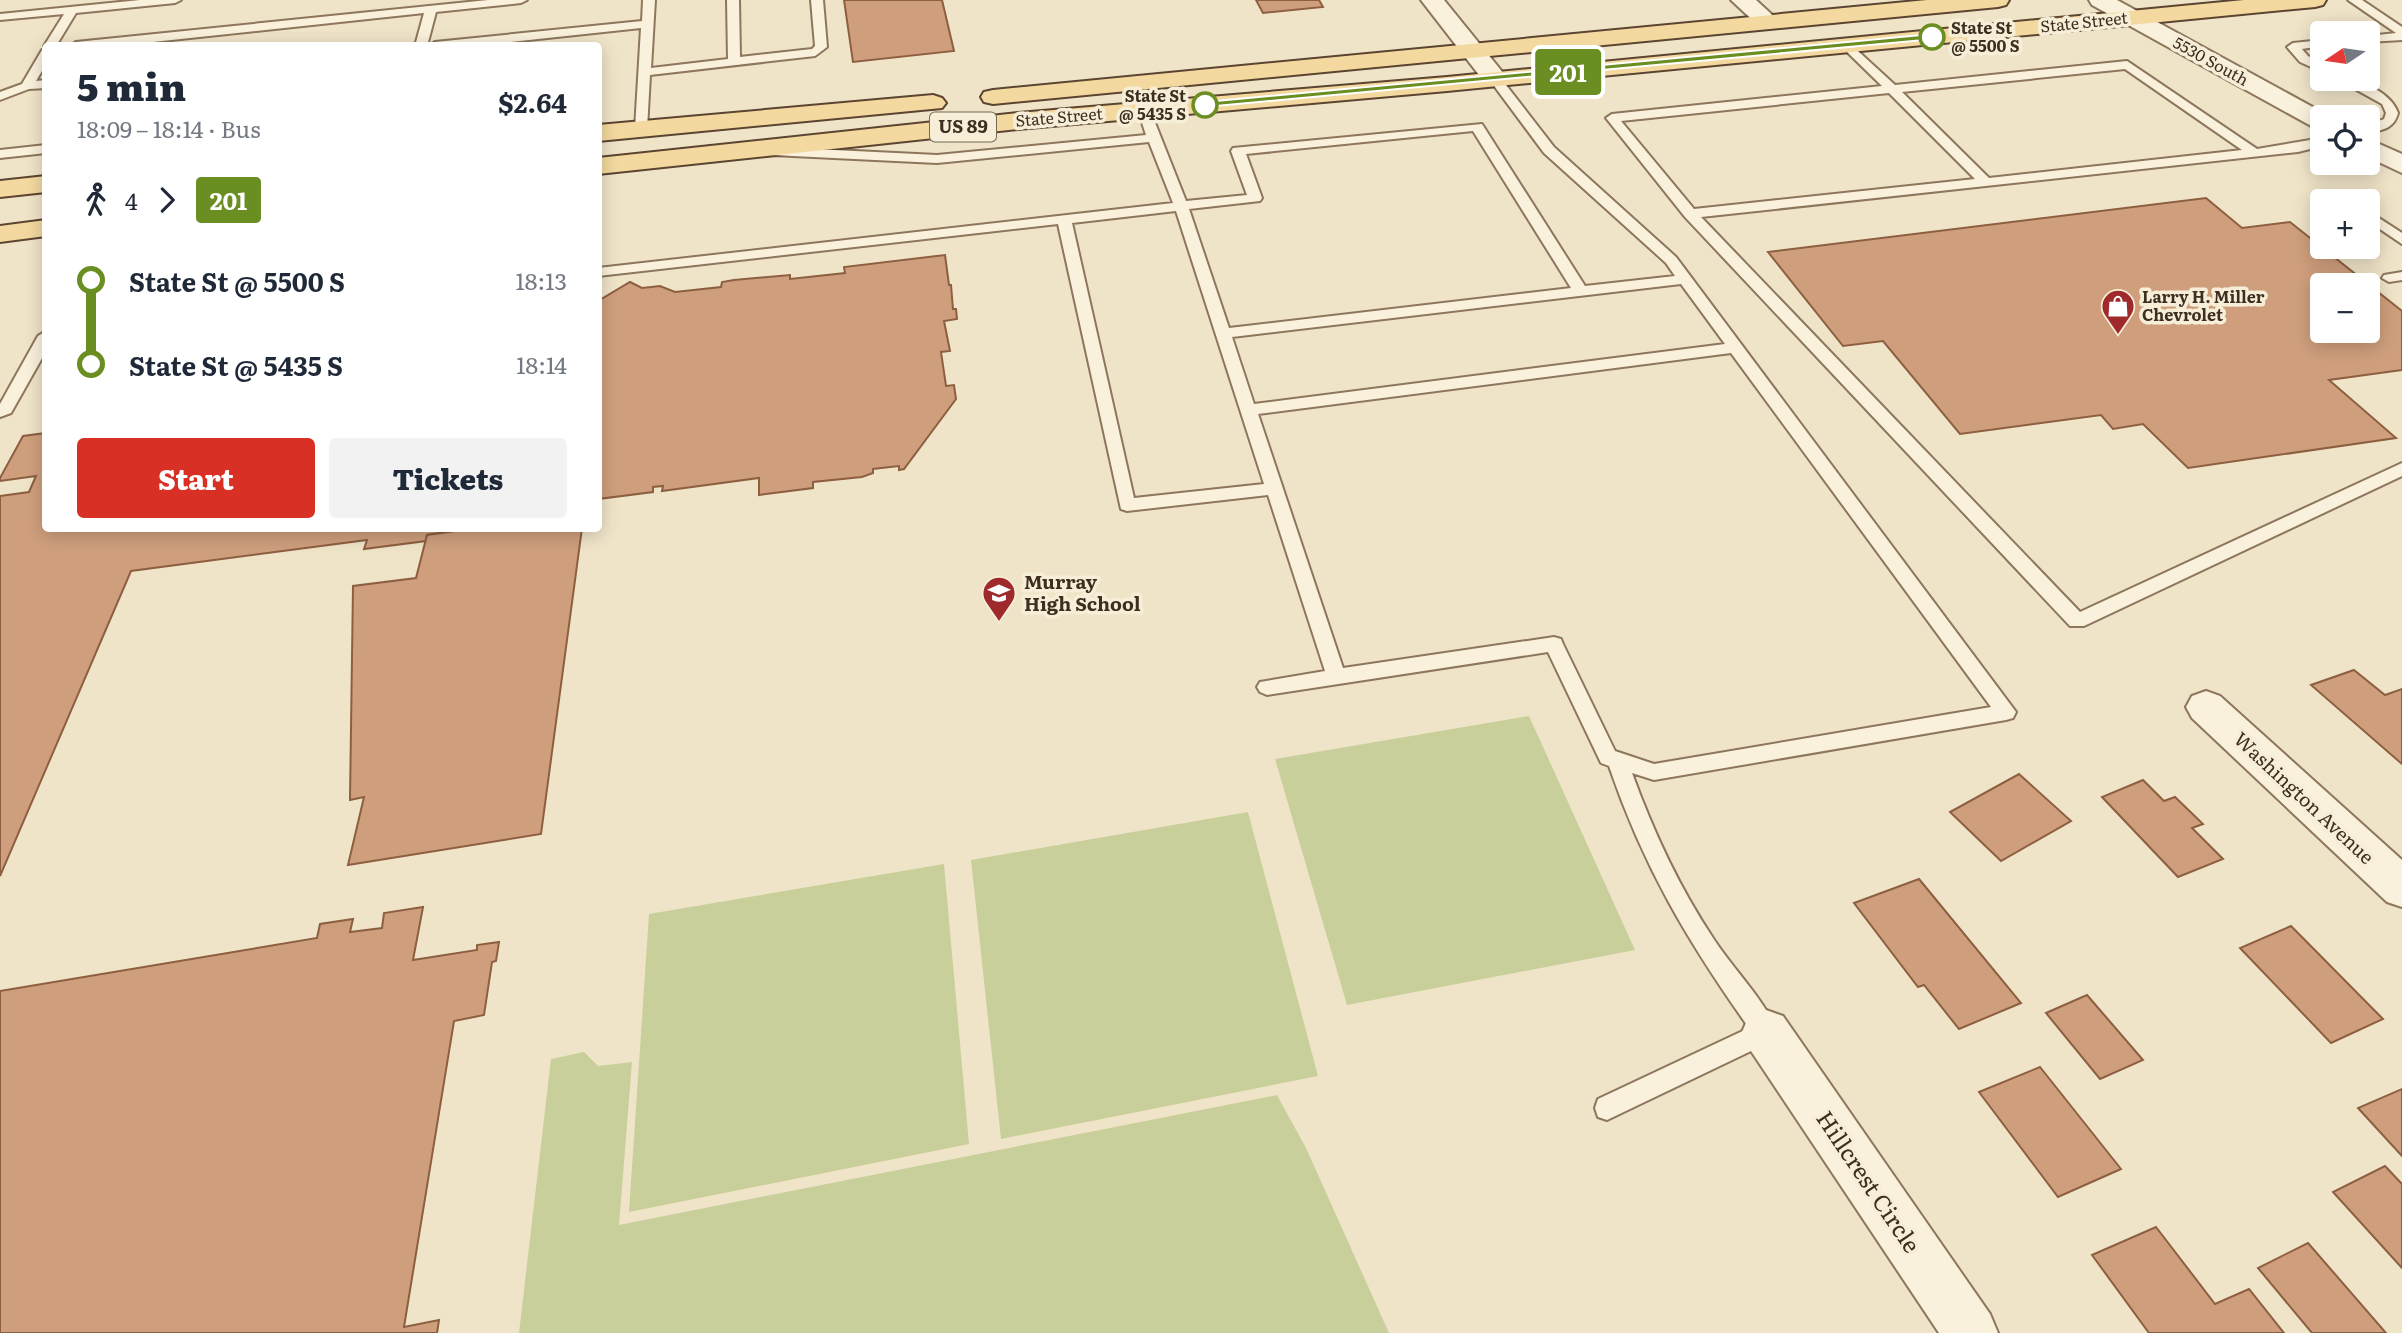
<!DOCTYPE html>
<html lang="en">
<head>
<meta charset="utf-8">
<style>
  :root { --surface:#fff; --page:#f2f2f3; --text:#1f2937; --muted:#747a83; --accent:#d93025 }
  body { margin:0; font-family:Literata,serif; background:var(--page); color:var(--text); height:100vh; display:flex; flex-direction:column; font-size:26px; white-space:nowrap }
  * { box-sizing:border-box; margin:0 }
  p { font-size:23px; color:var(--muted) }
  .icon { flex:none; width:38px; height:38px; fill:none; stroke:currentColor; stroke-width:2; stroke-linecap:round; stroke-linejoin:round }
  .map { position:relative; flex:1; overflow:hidden }
  .drawer { position:absolute; left:42px; top:42px; width:560px; height:490px; display:flex; flex-direction:column; background:var(--surface); border-radius:7px; box-shadow:0 4px 18px #0003 }
  .drawer>* { flex:none }
  .badge { padding:0 14px; border-radius:5px; font-size:24px; line-height:46px }
  .needle { width:46px; rotate:257deg }
  .tools { position:absolute; left:2310px; top:21px; display:grid; gap:14px }
  .tools a { display:grid; place-items:center; width:70px; height:70px; border-radius:7px; background:var(--surface); box-shadow:0 4px 18px #0003; font-size:35px }
  .map>.badge { position:absolute; translate:-50% -50%; box-shadow:0 0 0 4px #fff }
  .legs { display:flex; align-items:center; gap:10px; height:77px; padding:0 35px; font-size:23px }
  .legs p { margin-inline-start:auto }
  .head { display:flex; align-items:center; justify-content:space-between; height:119px; padding:0 35px }
  h1 { font-size:38px; font-weight:800; line-height:52px }
  .action { display:flex; gap:14px; margin-top:auto; padding:14px 35px }
  .action a { flex:1; height:80px; border-radius:7px; background:var(--accent); color:#fff; font-size:28px; font-weight:800; line-height:80px; text-align:center }
  .action a+a { background:var(--page); color:var(--text) }
  ul { padding:0 35px; list-style:none }
  li { display:flex; align-items:center; gap:24px; height:84px; font-size:26px }
  li i { display:grid; place-items:center; width:10px; height:100%; margin:0 9px; background:currentColor }
  li i::after { content:''; width:18px; height:18px; margin:-9px; border:5px solid; border-radius:50%; background:var(--surface) }
  li p { margin-inline-start:auto }
  li:first-child i { background:linear-gradient(#0000 50%,currentColor 0) }
  li:last-child i { background:linear-gradient(currentColor 50%,#0000 0) }
  .map>svg:first-child { display:block }
  .green { fill:#c9cf9b }
  .building { fill:#cf9f7d; stroke:#8d5f41; stroke-width:2; fill-rule:evenodd }
  .lines { fill:none; stroke-linecap:round; stroke-linejoin:round }
  .service-casing { stroke:#8d765c; stroke-width:4 }
  .minor-casing { stroke:#8d765c; stroke-width:4 }
  .primary-casing { stroke:#5b4430; stroke-width:4 }
  .service { fill:#faf1dc; fill-rule:evenodd }
  .minor { fill:#faf1dc; fill-rule:evenodd }
  .primary { fill:#f3d9a0; fill-rule:evenodd }
  .line-1 { fill:#6b8e23; stroke:#fff; stroke-width:2 }
  .stop-1-dot { fill:#fff; stroke:#6b8e23; stroke-width:3.5 }
  .labels { text-anchor:middle; stroke-width:7; stroke-linejoin:round; paint-order:stroke }
  .far-street-label { font-size:16px; fill:#3d2e20; stroke:#f7eed8 }
  .far-stop-label { font-size:16px; font-weight:bold; fill:#3d2e20; stroke:#f7eed8; text-anchor:start }
  .far-poi-label { font-size:16px; font-weight:bold; fill:#3d2e20; stroke:#f7eed8; text-anchor:start }
  .shield { fill:#f7eed8; stroke:#756857; stroke-width:2 }
  .shield-label { font-size:18px; font-weight:bold; fill:#3d2e20 }
  .poi-label { font-size:19px; font-weight:bold; fill:#3d2e20; stroke:#f7eed8; text-anchor:start }
  .street-label { font-size:19px; fill:#3d2e20; stroke:#f7eed8 }
  .near-street-label { font-size:23px; fill:#3d2e20; stroke:#f7eed8 }
</style>
</head>
<body>
<div class="map">
<svg width="2402" height="1333" viewBox="0 0 2402 1333">
  <rect width="100%" height="100%" fill="#f0e4c8"/>
  <g class="green">
    <path d="M1529 716 1635 950 1347 1005 1275 759Z"/>
    <path d="M1248 812 1318 1076 1001 1139 971 860Z"/>
    <path d="M944 864 969 1144 629 1212 649 914Z"/>
    <path d="M584 1052 598 1066 632 1062 619 1225 1277 1095 1306 1148 1389 1333H519L551 1059Z"/>
  </g>
  <g class="building">
    <path d="M844 0H942L954 51 853 62Z"/>
    <path d="M1256 0H1319L1323 7 1263 13Z"/>
    <path d="M2206 198 2242 228 2290 222 2402 311V370L2329 380 2396 438 2188 468 2143 424 2113 429 2101 415 1960 434 1883 341 1843 346 1768 252ZM2322 285H2368V331H2322Z"/>
    <path d="M945 255 949 285H951L953 309H956L957 319 944 321 950 351 941 352 946 386 954 385 956 399 904 469 899 470V466L873 469V473L862 477 813 482V488L759 495V478L662 491 663 486 653 487V492L598 499V301L630 282 642 288 660 286 675 292 721 287 722 282 734 280 790 275V279L845 273 844 267Z"/>
    <path d="M46 433V528H477L427 535 426 541 364 549 367 540 131 571 0 876V496L29 492 36 476 0 481V478L23 436Z"/>
    <path d="M477 528H582L541 834 348 865 364 797 350 800 353 586 416 578 427 535Z"/>
    <path d="M2354 670 2385 695 2402 689V764L2311 685Z"/>
    <path d="M2019 774 2071 821 2001 861 1950 812Z"/>
    <path d="M2143 780 2164 801 2175 797 2203 824 2192 828 2223 859 2178 877 2102 797Z"/>
    <path d="M1919 879 2021 1003 1959 1029 1924 985 1918 987 1854 903Z"/>
    <path d="M423 907 413 960 477 950V945L499 942 496 961 492 962 484 1015 454 1021 404 1327 439 1320 437 1333H0V991L317 938 320 924 353 919 350 932 382 928 384 913Z"/>
    <path d="M2291 926 2383 1019 2331 1043 2240 948Z"/>
    <path d="M2087 995 2143 1060 2100 1079 2046 1013Z"/>
    <path d="M2040 1067 2121 1169 2058 1197 1979 1092Z"/>
    <path d="M2402 1089V1156L2358 1108Z"/>
    <path d="M2385 1166 2402 1184V1268L2333 1192Z"/>
    <path d="M2156 1227 2215 1304 2249 1289 2284 1333H2149L2092 1255Z"/>
    <path d="M2308 1243 2386 1333H2312L2258 1268Z"/>
  </g>
  <g class="lines">
    <defs>
      <g id="service">
        <path d="M140 0H181L175 3 76 13 56 46H46V48L44 46 64 14 0 20V14Z"/>
        <path d="M488 0H527L521 3 436 12 427 46H415L424 13 115 46H70L76 42Z"/>
        <path d="M643 0H655L651 68 728 59 727 0H739L740 57 812 49 815 46 811 0H823L827 47 815 56 650 75 647 129 641 133 635 129 641 28 474 46H429L435 42 642 21Z"/>
        <path d="M2348 0H2362L2402 27V40L2368 42V36L2396 33Z"/>
        <path d="M2322 40V46L2302 49 2308 56 2322 63V72L2300 62 2287 47 2293 43Z"/>
        <path d="M1847 41 1895 85 2127 61 2257 149 2322 138V146L2298 152 1701 217 2080 612 2402 463V476L2084 626H2070L1685 217 1606 118 1612 114 1882 86 1843 48 1841 45ZM2125 69 2242 150 1989 178 1902 92ZM1889 93 1975 179 1694 209 1621 121Z"/>
        <path d="M42 50H46V64L36 81 46 80V88L29 89 0 100V92L22 84Z"/>
        <path d="M1495 75 1499 76 1554 147 1676 257 2016 712 2013 718 2006 720 1654 780 1632 773C1653 831 1679 887 1713 938 1733 969 1763 998 1778 1032L1774 1040 1607 1120 1598 1117 1595 1108 1598 1099 1749 1028C1687 940 1644 868 1609 766L1601 763 1548 652 1267 695 1260 692 1257 687 1260 682 1325 671 1268 495 1127 511 1121 509 1058 224 598 276V268L1173 203 1149 142 937 163 772 155 765 151 772 147 937 155 1146 135 1138 110 1144 106 1150 110 1186 201 1247 195 1231 151 1233 148 1482 124 1585 286 1675 276 1666 263 1544 153 1489 79ZM1473 131 1571 288 1229 328 1189 209 1260 201 1262 198 1246 154ZM1176 211 1264 484 1134 498 1072 223ZM1681 284 1725 344 1254 404 1232 337ZM1731 353 1991 707 1654 764 1615 751 1563 644 1561 639 1554 637 1343 668 1258 414Z"/>
        <path d="M2337 79C2359 78 2391 92 2398 113 2394 129 2382 130 2368 133V125L2384 119 2386 113 2382 104Z"/>
        <path d="M46 145V153L0 158V150Z"/>
        <path d="M2368 211 2402 233V244L2368 221Z"/>
        <path d="M2402 272V280L2389 282 2382 278 2384 275Z"/>
        <path d="M46 331V351L11 413 0 417V404L38 336Z"/>
      </g>
      <g id="minor">
        <path d="M1421 0H1444L1504 74 1507 79 1504 84 1495 86 1486 84Z"/>
        <path d="M1731 0H1756L1780 22 1776 27H1760Z"/>
        <path d="M2089 0H2117L2331 117H2322V130L2313 127 2092 5Z"/>
        <path d="M2368 139 2402 154V173L2368 157Z"/>
        <path d="M2206 691 2220 696 2402 860V907L2387 902 2192 718 2186 707 2192 696Z"/>
        <path d="M1766 1010 1783 1016 1990 1314 1998 1333H1939L1749 1048 1742 1032 1749 1016Z"/>
      </g>
      <g id="primary">
        <path d="M1927 0H2009L2006 5 1998 7 993 104 984 102 981 97 984 92 993 90Z"/>
        <path d="M2244 0H2326L2323 5 2315 7 1447 91 1018 129 598 174V158L1018 113 1447 77Z"/>
        <path d="M933 95 942 98 946 103 942 108 598 141V125Z"/>
        <path d="M46 176V192L0 197V181Z"/>
        <path d="M46 220V236L0 242V226Z"/>
      </g>
    </defs>
    <use href="#service" class="service-casing"/>
    <use href="#minor" class="minor-casing"/>
    <use href="#primary" class="primary-casing"/>
    <use href="#service" class="service"/>
    <use href="#minor" class="minor"/>
    <use href="#primary" class="primary"/>
  </g>
  <path class="line-1" d="M1932 34 1935 39 1205 107 1201 105 1205 102Z"/>
  <defs>
    <symbol id="shop-pin" viewBox="-11 -11 22 30"><path d="M0 17L-7.5 6A9.5 9.5 0 1 1 7.5 6Z" fill="#9e2a2b" stroke="#f7eed8"/><path d="M-5-2.5h2.3a2.7 3.5 0 0 1 5.4 0H5L5.5 6h-11ZM-1.5-2.5h3a1.5 2.3 0 0 0-3 0Z" fill="#fff"/></symbol>
    <symbol id="school-pin" viewBox="-11 -11 22 30"><path d="M0 17L-7.5 6A9.5 9.5 0 1 1 7.5 6Z" fill="#9e2a2b" stroke="#f7eed8"/><path d="M0-5L7-2L0 1L-7-2ZM-4 1L0 2.5L4 1V4Q0 6-4 4Z" fill="#fff"/></symbol>
  </defs>
  <g fill-rule="evenodd">
    <use href="#shop-pin" x="2099" y="287" width="38" height="52"/>
    <use href="#school-pin" x="980" y="574" width="38" height="52"/>
  </g>
  <g class="stop-1-dot">
    <circle cx="1932" cy="37" r="12"/>
    <circle cx="1205" cy="105" r="12"/>
  </g>
  <g class="labels">
    <g class="far-street-label">
      <text transform="translate(2084 22) rotate(-6)" y="6">State Street</text>
      <text transform="translate(2211 61) rotate(29)" y="6">5530 South</text>
      <text transform="translate(1059 117) rotate(-5)" y="6">State Street</text>
    </g>
    <g class="far-stop-label">
      <text x="1951" y="34">State St<tspan x="1951" dy="18">@ 5500 S</tspan></text>
      <text x="1186" y="102" text-anchor="end">State St<tspan x="1186" dy="18">@ 5435 S</tspan></text>
    </g>
    <g class="far-poi-label">
      <text x="2142" y="303">Larry H. Miller<tspan x="2142" dy="18">Chevrolet</tspan></text>
    </g>
    <rect class="shield" x="930" y="112.5" width="66" height="29" rx="5"/>
    <g class="shield-label">
      <text x="963" y="133">US 89</text>
    </g>
    <g class="poi-label">
      <text x="1024" y="589">Murray<tspan x="1024" dy="22">High School</tspan></text>
    </g>
    <g class="street-label">
      <text transform="translate(2304 798) rotate(43)" y="7">Washington Avenue</text>
    </g>
    <g class="near-street-label">
      <text transform="translate(1868 1182) rotate(56)" y="8">Hillcrest Circle</text>
    </g>
  </g>
</svg>
<div class="tools">
<a><svg class="needle" viewBox="-14 -14 28 28"><path d="M0-13l5 13h-10z" fill="#e53935"/><path d="M0 13l5-13h-10z" fill="#747a83"/></svg></a>
<a><svg class="icon" aria-label="locate" viewBox="0 0 24 24"><circle cx="12" cy="12" r="6"/><path d="M12 2v4M12 18v4M2 12h4M18 12h4"/></svg></a>
<a>+</a>
<a>−</a>
</div>
<b class="badge" style="left:1568px;top:72px;background:#6b8e23;color:#fff">201</b>
<section class="drawer">
<div class="head"><div><h1>5 min</h1><p>18:09 – 18:14 · Bus</p></div><b>$2.64</b></div>
<div class="legs"><svg class="icon" aria-label="walk" viewBox="0 0 24 24"><circle cx="13" cy="4" r="2"/><path d="M13 8l-2 6 4 7M11 14l-3 7M7 12l3-4h3l4 4"/></svg>4<svg class="icon" aria-label="forward" viewBox="0 0 24 24"><path d="M9 5l7 7-7 7"/></svg><b class="badge" style="background:#6b8e23;color:#fff">201</b></div>
<ul>
<li><i style="color:#6b8e23"></i><b>State St @ 5500 S</b><p>18:13</p></li>
<li><i style="color:#6b8e23"></i><b>State St @ 5435 S</b><p>18:14</p></li>
</ul>
<div class="action"><a>Start</a><a>Tickets</a></div>
</section>
</div>
</body>
</html>
